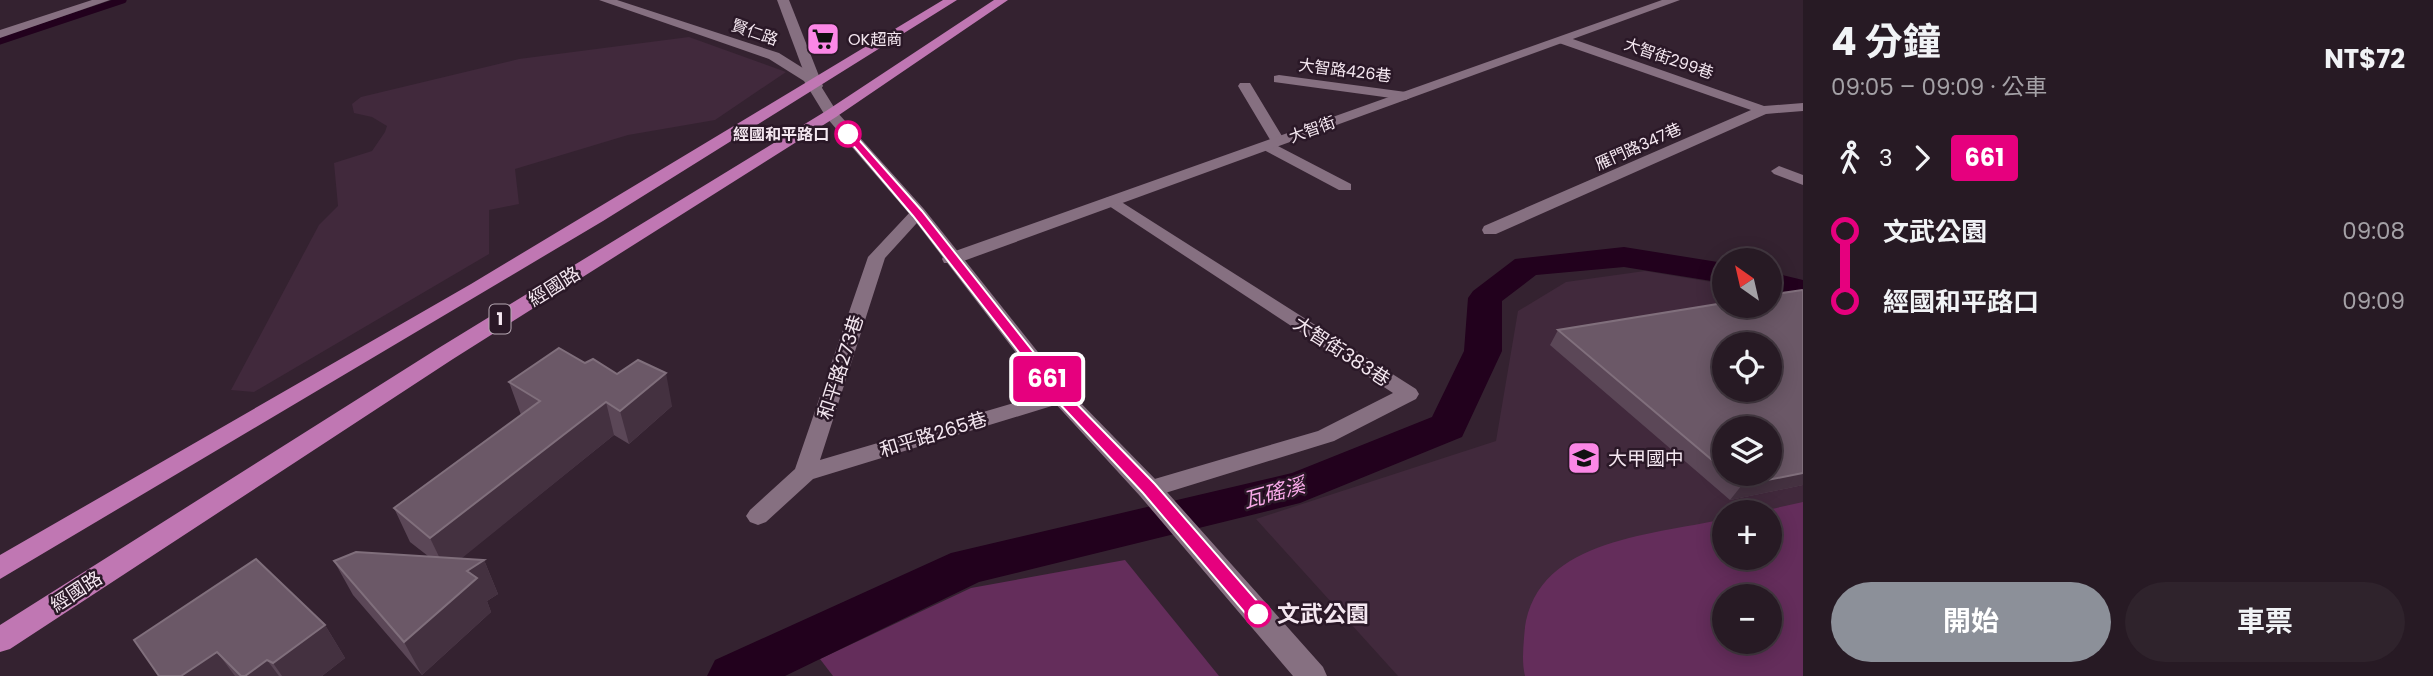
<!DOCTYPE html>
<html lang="zh-TW">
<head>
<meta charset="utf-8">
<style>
  :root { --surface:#271a24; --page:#2f232c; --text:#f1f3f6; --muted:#a4a1a6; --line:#433841; --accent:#8c9099 }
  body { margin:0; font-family:Poppins,"Noto Sans TC",sans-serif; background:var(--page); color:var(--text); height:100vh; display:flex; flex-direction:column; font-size:26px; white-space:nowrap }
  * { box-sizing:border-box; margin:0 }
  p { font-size:23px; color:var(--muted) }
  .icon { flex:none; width:38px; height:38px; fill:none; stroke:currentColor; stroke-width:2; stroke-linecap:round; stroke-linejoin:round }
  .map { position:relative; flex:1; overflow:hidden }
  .panel { display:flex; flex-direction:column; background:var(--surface); width:630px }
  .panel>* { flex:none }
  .badge { padding:0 14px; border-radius:5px; font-size:24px; line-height:46px }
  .needle { width:46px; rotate:326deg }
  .tools { position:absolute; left:1712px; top:248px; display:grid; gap:14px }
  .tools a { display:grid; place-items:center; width:70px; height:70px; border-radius:50%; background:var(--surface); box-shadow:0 4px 18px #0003,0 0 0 2px var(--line); font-size:35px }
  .map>.badge { position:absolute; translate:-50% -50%; box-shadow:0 0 0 4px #fff }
  .legs { display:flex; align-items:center; gap:10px; height:77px; padding:0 28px; font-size:23px }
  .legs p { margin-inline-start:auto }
  .headline { display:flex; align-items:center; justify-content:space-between; height:119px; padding:0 28px }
  h1 { font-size:38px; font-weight:700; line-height:52px }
  .action { display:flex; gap:14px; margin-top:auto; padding:14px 28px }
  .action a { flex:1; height:80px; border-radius:42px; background:var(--accent); color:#fff; font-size:28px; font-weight:700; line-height:80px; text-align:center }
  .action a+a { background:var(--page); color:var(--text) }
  ul { padding:0 28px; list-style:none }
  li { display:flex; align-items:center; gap:24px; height:70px; font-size:26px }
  li i { display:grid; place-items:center; width:10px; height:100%; margin:0 9px; background:currentColor }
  li i::after { content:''; width:18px; height:18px; margin:-9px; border:5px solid; border-radius:50%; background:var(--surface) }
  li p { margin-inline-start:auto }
  li:first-child i { background:linear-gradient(#0000 50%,currentColor 0) }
  li:last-child i { background:linear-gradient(currentColor 50%,#0000 0) }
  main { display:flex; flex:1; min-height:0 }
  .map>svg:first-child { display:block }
  .built { fill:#41293c; fill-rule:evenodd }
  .green { fill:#642d5b; fill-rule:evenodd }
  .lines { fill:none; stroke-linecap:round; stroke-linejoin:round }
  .stream { stroke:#22011d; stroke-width:7 }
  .canal { fill:#22011d; fill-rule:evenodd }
  .lane { fill:#867081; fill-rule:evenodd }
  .street { fill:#867081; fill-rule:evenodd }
  .secondary { fill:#867081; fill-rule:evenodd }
  .primary { fill:#c077b3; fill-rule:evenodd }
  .wall { fill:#5b4757; fill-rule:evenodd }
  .shaded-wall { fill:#443140 }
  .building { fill:#6b5867; stroke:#806f7c; stroke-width:2; fill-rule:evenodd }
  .line-1 { fill:#e6007e; stroke:#fff; stroke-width:2 }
  .stop-1-dot { fill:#fff; stroke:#e6007e; stroke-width:3.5 }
  .labels { text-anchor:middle; stroke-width:5; stroke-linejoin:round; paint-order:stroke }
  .far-street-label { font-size:16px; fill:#f4e7f0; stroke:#2a1827 }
  .far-poi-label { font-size:16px; fill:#f4e7f0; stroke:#2a1827; text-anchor:start }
  .far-stop-label { font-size:16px; font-weight:bold; fill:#f4e7f0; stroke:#2a1827; text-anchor:end }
  .shield { fill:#2a1827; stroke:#b7a9b4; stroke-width:2 }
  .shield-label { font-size:18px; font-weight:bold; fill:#f4e7f0 }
  .street-label { font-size:19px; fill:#f4e7f0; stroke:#2a1827 }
  .poi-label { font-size:19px; fill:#f4e7f0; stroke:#2a1827; text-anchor:start }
  .water-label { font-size:21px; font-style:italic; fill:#f8a9e8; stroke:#2a1827 }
  .near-stop-label { font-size:23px; font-weight:bold; fill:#f4e7f0; stroke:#2a1827; text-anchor:start }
</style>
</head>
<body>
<main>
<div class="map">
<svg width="1803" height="676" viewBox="0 0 1803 676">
  <rect width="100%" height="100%" fill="#342230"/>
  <g class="built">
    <path d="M689 37 786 72 715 120 628 135 515 169 519 204 489 210V254L254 392 231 390 319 225 338 206 334 163 372 151 385 132 387 126 372 117 354 113 352 104 361 97 519 59Z"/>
    <path d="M1645 271 1724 284V306H1769V291L1803 296V676H1398L1256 519 1496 441 1518 311 1566 282ZM1724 345H1769V390H1724ZM1724 429H1769V474H1724ZM1724 513H1769V558H1724ZM1724 597H1769V642H1724Z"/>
  </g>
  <g class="green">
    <path d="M1803 502V676H1525C1522 663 1523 651 1524 638 1529 539 1649 536 1724 519V558H1769V513H1754ZM1724 597H1769V642H1724Z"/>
    <path d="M1125 560 1219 676H833L820 659 971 588Z"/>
  </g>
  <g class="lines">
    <path class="stream" d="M0 41 123 0"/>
    <g class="canal">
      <path d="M1624 247 1724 263V283L1624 267 1536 275 1502 301V351L1462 437 1300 503 979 582 785 676H707L715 660 951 553 1292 473 1432 417 1464 351 1468 298 1473 291 1515 259Z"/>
      <path d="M1769 272 1803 280V300L1769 292Z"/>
    </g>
    <g class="lane">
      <path d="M1559 37H1567L1764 106 1803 103V111L1766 114 1496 234H1484L1482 230 1484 226 1751 110 1559 43Z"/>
      <path d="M1279 75 1406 92 1413 96 1406 100 1274 82V76Z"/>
      <path d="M1240 83H1250L1285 141 1276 145 1351 184V190H1339L1262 149V143H1272L1238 86Z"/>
      <path d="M1779 166 1803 175V185L1774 174 1771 171Z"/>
      <path d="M1112 196 1416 389 1419 394 1416 399 1334 441 1149 498 1141 495 1138 489 1141 483 1318 431 1393 393 1106 204V198Z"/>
      <path d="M918 208 926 213 885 258 820 460 1061 389 1071 396 1068 401 813 479 766 522 758 525 750 522 746 516 750 510 795 469 868 257 912 210Z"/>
    </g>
    <g class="street">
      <path d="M92 0H110L0 38V30Z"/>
      <path d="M777 0H789L823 86 821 89H811L809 86Z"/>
      <path d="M1662 0H1680L958 263H944L942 259 944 255Z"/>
    </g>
    <path class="secondary" d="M599 0H617L779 53 814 75 837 112 924 209 1069 391 1158 482 1323 667 1327 676H1293L1140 496 1053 401 912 217 826 117 804 81 769 59Z"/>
    <g class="primary">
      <path d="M943 0H957L603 221 0 579V555L471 284Z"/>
      <path d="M994 0H1008L836 117 453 359 10 649 0 652V625L437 349 826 111Z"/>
    </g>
  </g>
  <g class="wall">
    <path d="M1803 291V485L1730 500 1550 345 1558 330ZM1724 429 1769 474H1724Z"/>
    <path d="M585 363 617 374 672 406 629 444 614 435 461 558 484 560 498 594 487 601 491 612 422 675 353 595 334 561 428 556 410 542 394 508 521 415 509 382Z"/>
    <path d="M325 625 345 658 322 676H159L134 640Z"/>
  </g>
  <g class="shaded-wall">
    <path d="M666 373 672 406 629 444 620 411Z"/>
    <path d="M606 402 614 435 446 571 430 538Z"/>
    <path d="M1803 473V485L1730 500 1742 485Z"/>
    <path d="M484 560 498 594 487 601 491 612 422 675 404 642 467 571Z"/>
    <path d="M325 625 345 658 322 676H282L273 663Z"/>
    <path d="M217 652 235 676H181Z"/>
    <path d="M267 660 279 676H245Z"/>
  </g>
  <g class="building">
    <path d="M1802 290 1803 291V473L1742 485 1729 474H1769V429H1724V470L1558 330 1724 303V306H1769V295ZM1724 345H1769V390H1724Z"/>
    <path d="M559 348 585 363 593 359 617 374 638 360 666 373 620 411 606 402 430 538 394 508 540 401 509 382Z"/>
    <path d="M356 552 484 560 467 571 477 578 404 642 334 561Z"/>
    <path d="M256 559 325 625 273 663 267 660 245 676H241L217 652 181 676H159L134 640Z"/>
  </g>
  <path class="line-1" d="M845 132H852L922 211 1066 393 1155 484 1264 609 1267 614 1264 620H1251L1143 493 1056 400 913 216 845 136Z"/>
  <defs>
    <symbol id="supermarket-square" viewBox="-11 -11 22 22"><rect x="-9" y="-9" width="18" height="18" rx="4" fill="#fb87e6" stroke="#2a1827"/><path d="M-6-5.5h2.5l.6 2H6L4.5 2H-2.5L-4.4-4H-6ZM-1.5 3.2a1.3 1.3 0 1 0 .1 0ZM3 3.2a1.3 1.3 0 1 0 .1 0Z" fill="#111"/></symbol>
    <symbol id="school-square" viewBox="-11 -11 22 22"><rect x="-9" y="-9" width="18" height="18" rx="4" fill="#fb87e6" stroke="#2a1827"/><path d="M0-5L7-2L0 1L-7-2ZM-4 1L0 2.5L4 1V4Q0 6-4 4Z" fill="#111"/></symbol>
  </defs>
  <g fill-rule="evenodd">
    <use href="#supermarket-square" x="804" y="20" width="38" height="38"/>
    <use href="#school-square" x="1565" y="439" width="38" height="38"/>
  </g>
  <g class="stop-1-dot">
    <circle cx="848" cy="134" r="12"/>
    <circle cx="1258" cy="614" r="12"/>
  </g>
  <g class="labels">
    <g class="far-street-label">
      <text transform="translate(755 32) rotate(19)" y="6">賢仁路</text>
      <text transform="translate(1669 58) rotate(19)" y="6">大智街299巷</text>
      <text transform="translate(1345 70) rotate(7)" y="6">大智路426巷</text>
      <text transform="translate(1312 129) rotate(-20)" y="6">大智街</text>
      <text transform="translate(1638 146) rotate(-24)" y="6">雁門路347巷</text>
    </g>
    <g class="far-poi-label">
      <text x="848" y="45">OK超商</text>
    </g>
    <g class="far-stop-label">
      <text x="829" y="140">經國和平路口</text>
    </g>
    <rect class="shield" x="489.5" y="304.5" width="21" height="29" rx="5"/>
    <g class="shield-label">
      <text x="500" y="325">1</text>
    </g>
    <g class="street-label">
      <text transform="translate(554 286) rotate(-32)" y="7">經國路</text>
      <text transform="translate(1342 351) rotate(33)" y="7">大智街383巷</text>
      <text transform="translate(840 367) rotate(-72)" y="7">和平路273巷</text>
      <text transform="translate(933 434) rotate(-17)" y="7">和平路265巷</text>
      <text transform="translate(76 591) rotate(-33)" y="7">經國路</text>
    </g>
    <g class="poi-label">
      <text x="1608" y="465">大甲國中</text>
    </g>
    <g class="water-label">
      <text transform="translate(1274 493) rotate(-15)" y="7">瓦磘溪</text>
    </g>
    <g class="near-stop-label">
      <text x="1277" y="622">文武公園</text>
    </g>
  </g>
</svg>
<div class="tools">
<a><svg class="needle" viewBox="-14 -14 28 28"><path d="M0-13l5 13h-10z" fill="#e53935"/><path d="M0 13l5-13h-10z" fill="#a4a1a6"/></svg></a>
<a><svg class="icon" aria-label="locate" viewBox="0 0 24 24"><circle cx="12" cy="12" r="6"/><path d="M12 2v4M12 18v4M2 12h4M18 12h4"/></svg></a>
<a><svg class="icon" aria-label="layers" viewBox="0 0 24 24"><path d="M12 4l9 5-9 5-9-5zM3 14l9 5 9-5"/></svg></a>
<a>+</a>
<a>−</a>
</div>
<b class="badge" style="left:1047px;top:379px;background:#e6007e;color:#fff">661</b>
</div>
<section class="panel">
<div class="headline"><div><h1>4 分鐘</h1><p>09:05 – 09:09 · 公車</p></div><b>NT$72</b></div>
<div class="legs"><svg class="icon" aria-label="walk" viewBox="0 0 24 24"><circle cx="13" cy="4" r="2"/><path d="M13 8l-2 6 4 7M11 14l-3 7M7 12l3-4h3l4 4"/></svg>3<svg class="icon" aria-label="forward" viewBox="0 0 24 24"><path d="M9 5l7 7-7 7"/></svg><b class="badge" style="background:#e6007e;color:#fff">661</b></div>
<ul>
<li><i style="color:#e6007e"></i><b>文武公園</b><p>09:08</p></li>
<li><i style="color:#e6007e"></i><b>經國和平路口</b><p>09:09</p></li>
</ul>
<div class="action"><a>開始</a><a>車票</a></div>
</section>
</main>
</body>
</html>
